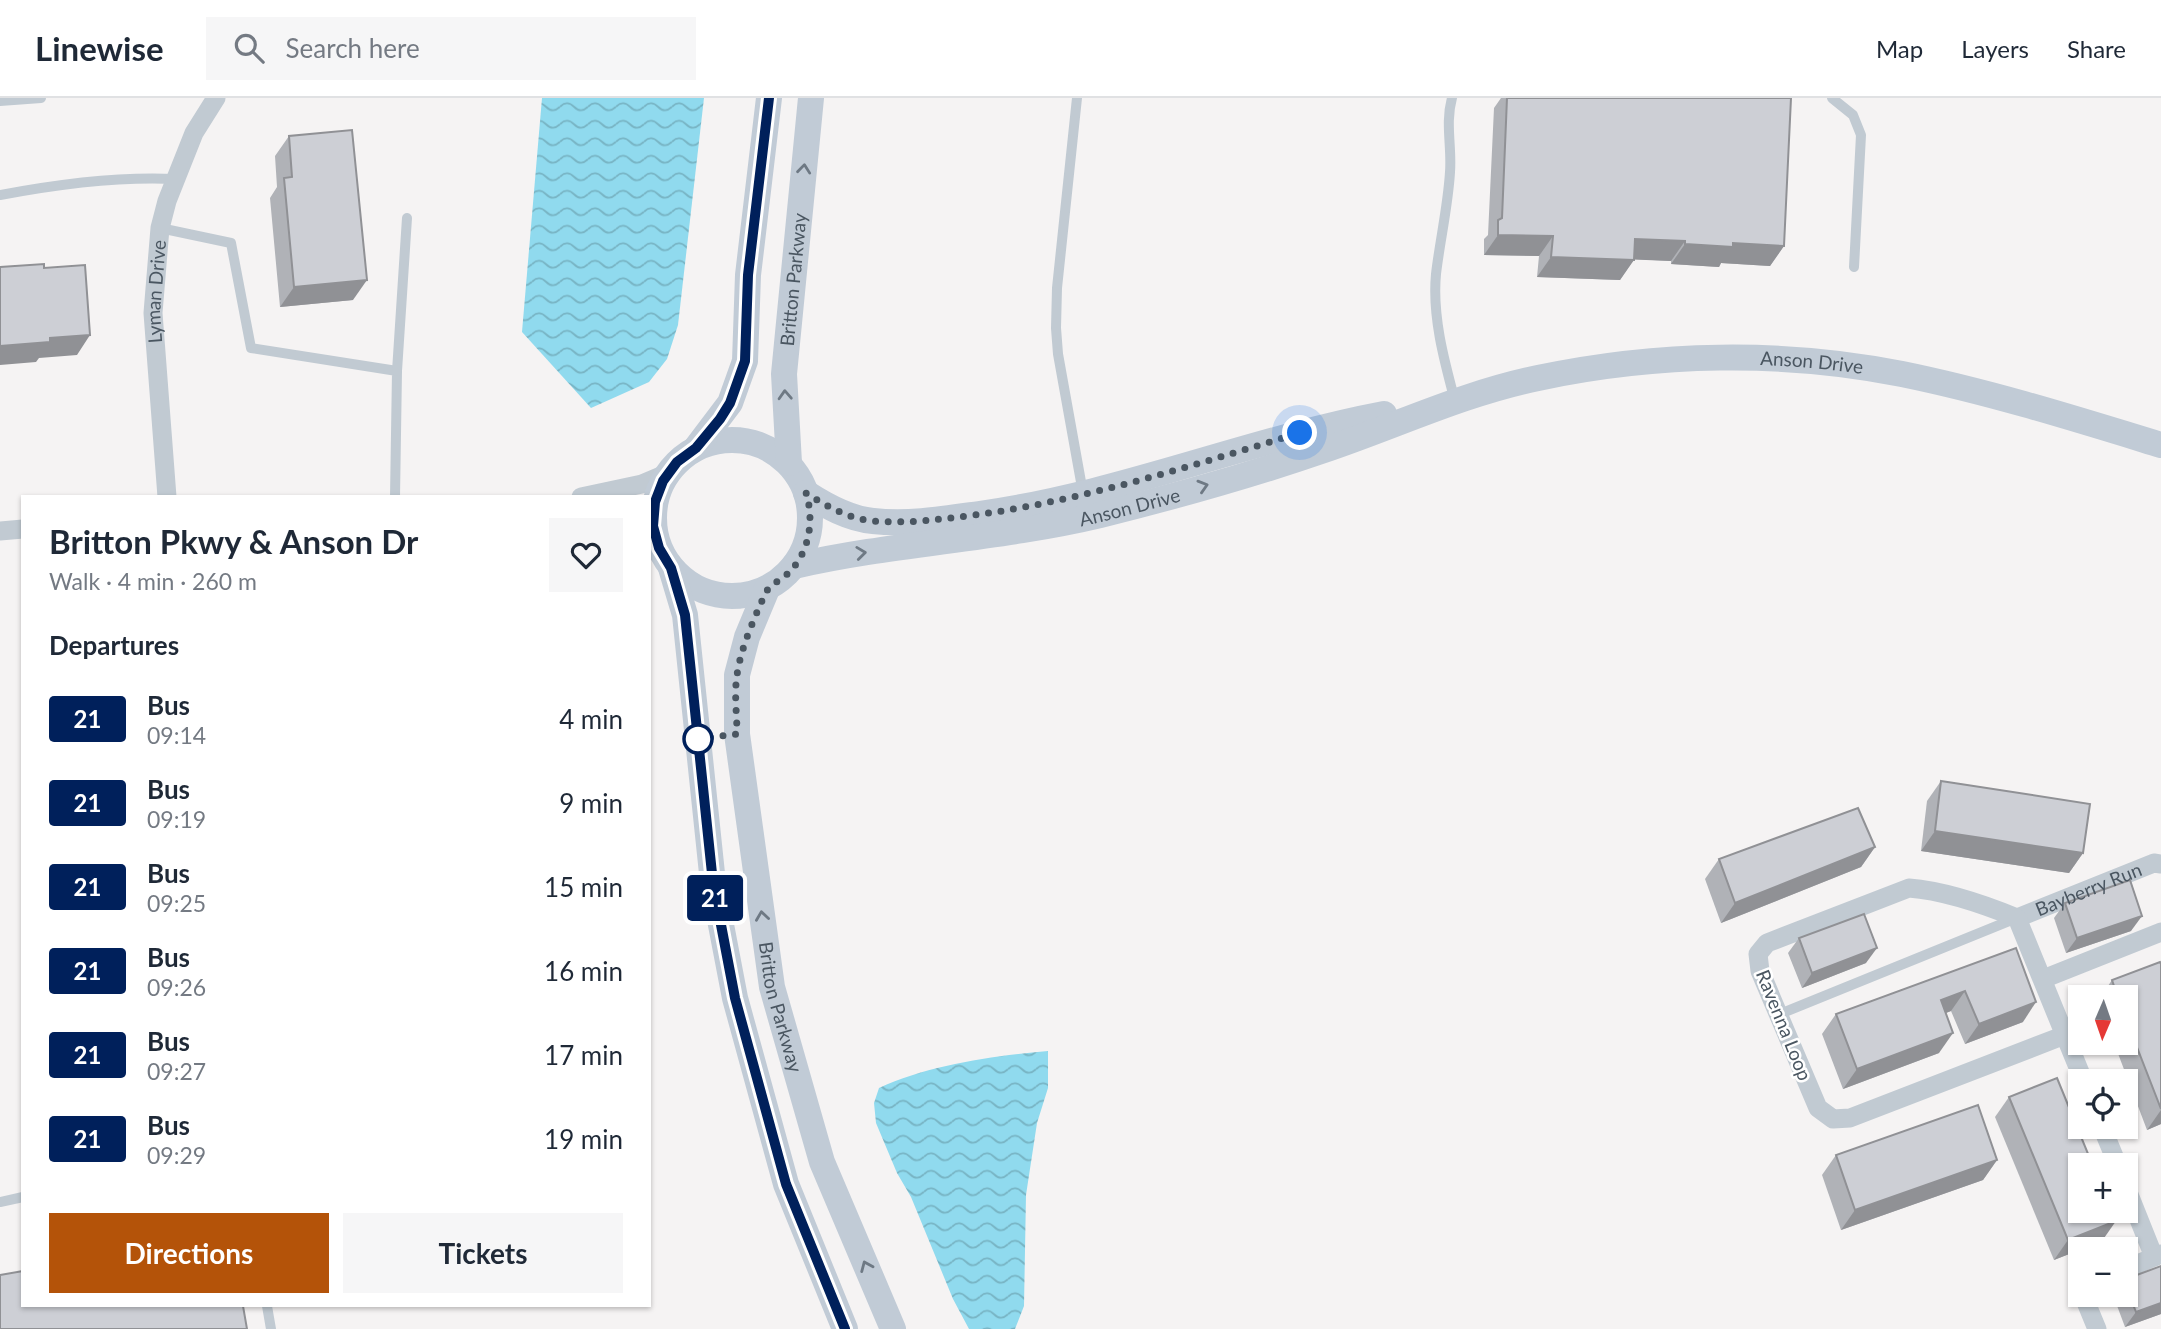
<!DOCTYPE html>
<html lang="en">
<head>
<meta charset="utf-8">
<style>
  :root { --surface:#fff; --page:#f6f6f7; --text:#1f2937; --muted:#747a83; --line:#e0e1e3; --accent:#b45309 }
  body { margin:0; font-family:Lato,sans-serif; background:var(--page); color:var(--text); height:100vh; display:flex; flex-direction:column; font-size:26px; white-space:nowrap }
  * { box-sizing:border-box; margin:0 }
  p { font-size:23px; color:var(--muted) }
  .icon { flex:none; width:38px; height:38px; fill:none; stroke:currentColor; stroke-width:2; stroke-linecap:round; stroke-linejoin:round }
  .map { position:relative; flex:1; overflow:hidden }
  .panel { position:absolute; left:21px; top:397px; width:630px; height:812px; display:flex; flex-direction:column; background:var(--surface); border-radius:0px; box-shadow:0 2px 5px #0004 }
  .panel>* { flex:none }
  .badge { padding:0 14px; border-radius:5px; font-size:24px; line-height:46px }
  .needle { width:46px; rotate:182deg }
  .controls { position:absolute; left:2068px; top:887px; display:grid; gap:14px }
  .controls a { display:grid; place-items:center; width:70px; height:70px; border-radius:0px; background:var(--surface); box-shadow:0 2px 5px #0004; font-size:35px }
  .you { position:absolute; width:35px; height:35px; margin:-18px; border:5px solid #fff; border-radius:50%; background:#1a73e8; box-shadow:0 0 0 10px #1a73e833 }
  .map>.badge { position:absolute; translate:-50% -50%; box-shadow:0 0 0 4px #fff }
  h2 { padding:0 28px; font-size:26px; line-height:63px }
  .round { display:grid; place-items:center; flex:none; width:74px; height:74px; border-radius:0px; background:var(--page) }
  .head { display:flex; align-items:center; justify-content:space-between; height:119px; padding:0 28px }
  h1 { font-size:33px; font-weight:700; line-height:52px }
  .primary-button { display:flex; gap:14px; margin-top:auto; padding:14px 28px }
  .primary-button a { flex:1; height:80px; border-radius:0px; background:var(--accent); color:#fff; font-size:28px; font-weight:700; line-height:80px; text-align:center }
  .primary-button a+a { background:var(--page); color:var(--text) }
  ul { padding:0; list-style:none }
  li { display:flex; align-items:center; gap:21px; height:84px; padding:0 28px }
  li div { flex:1 }
  li b { display:block; font-size:26px }
  li em { font-style:normal }
  li .badge { min-width:77px; font-weight:700; text-align:center }
  header { display:flex; align-items:center; gap:42px; box-sizing:border-box; height:98px; padding:0 35px; background:var(--surface); border-bottom:2px solid var(--line) }
  header strong { font-size:33px }
  nav { display:flex; gap:38px; margin-inline-start:auto; font-size:24px }
  .search { width:490px; height:63px; background:var(--page); display:flex; align-items:center; gap:18px; box-sizing:border-box; padding:0 24px; border-radius:0px; color:var(--muted); font-size:26px }
  .map>svg:first-child { display:block }
  .water { fill:url(#water-waves) }
  .lines { fill:none; stroke-linecap:round; stroke-linejoin:round }
  .lane { stroke:#c1cad2; stroke-width:10 }
  .street { stroke:#c1cad2; stroke-width:19 }
  .secondary { stroke:#c1cbd6; stroke-width:26 }
  .wall { fill:#b0b2b7 }
  .shaded-wall { fill:#909195 }
  .building { fill:#cdcfd5; stroke:#909195; stroke-width:2 }
  .oneway { stroke:#6e7984 }
  .line-casing { stroke:#fff; stroke-width:16 }
  .line { stroke:#00205b; stroke-width:10 }
  .walk { stroke:#4a5661; stroke-width:7; stroke-dasharray:0 12.6 }
  .stop-dot { fill:#fff; stroke:#00205b; stroke-width:3.5 }
  .labels { text-anchor:middle; stroke-width:5; stroke-linejoin:round; paint-order:stroke }
  .street-label { font-size:19px; fill:#4a5661; stroke:#fff }
</style>
</head>
<body>
<header>
<strong>Linewise</strong>
<div class="search"><svg class="icon" aria-label="search" viewBox="0 0 24 24"><circle cx="10" cy="10" r="6"/><path d="M15 15l6 6"/></svg>Search here</div>
<nav><a>Map</a><a>Layers</a><a>Share</a></nav>
</header>
<div class="map">
<svg width="2161" height="1231" viewBox="0 0 2161 1231">
  <defs>
    <pattern id="water-waves" width="16" height="10" patternUnits="userSpaceOnUse" patternTransform="scale(1.75)"><rect width="16" height="10" fill="#90daee"/><path d="M0 5q4-4 8 0t8 0" fill="none" stroke="#78b4c4"/></pattern>
  </defs>
  <rect width="100%" height="100%" fill="#f5f3f3"/>
  <g class="water">
    <path d="M542 0H704L678 227 667 261 649 284 591 310 522 234Z"/>
    <path d="M1048 953V990L1037 1025 1026 1097 1024 1208 1015 1231H969L953 1201 911 1099 897 1075 876 1025 874 1005 879 990C929 967 993 958 1048 953Z"/>
  </g>
  <g class="lines">
    <g class="lane">
      <path d="M1077 0 1057 190 1056 230 1058 256 1083 395"/>
      <path d="M1452 0C1445 25 1452 49 1450 74 1448 108 1440 142 1436 176 1432 218 1444 262 1455 303"/>
      <path d="M1832 0 1853 17 1861 37 1854 169"/>
      <path d="M0 3 41 0"/>
      <path d="M0 97C58 86 117 78 176 81"/>
      <path d="M160 130 231 145 251 250 397 273 395 399"/>
      <path d="M397 273 407 120"/>
      <path d="M1780 916 2014 821"/>
      <path d="M0 1104 23 1099"/>
      <path d="M267 1208 271 1231"/>
    </g>
    <g class="street">
      <path id="s1" d="M167 399 153 215 160 130 167 103 194 35 216 0"/>
      <path d="M581 399 642 386 668 375"/>
      <path d="M0 433 23 431"/>
      <path d="M649 451 663 456"/>
      <path id="s2" d="M2017 820 2154 765 2161 766"/>
      <path d="M2043 881 2161 834"/>
      <path d="M2065 937 1850 1020 1833 1021 1818 1010 1760 873 1758 856 1767 845 1909 790C1946 793 1983 806 2017 820L2084 984"/>
      <path d="M2102 1029 2118 1068"/>
      <path d="M2126 1089 2154 1159"/>
      <path d="M2126 1171 2161 1156"/>
      <path d="M2083 1197 2097 1231"/>
    </g>
    <g class="secondary">
      <circle cx="732" cy="420" r="78"/>
      <path d="M696 350 730 305 745 263 748 177 769 0"/>
      <path id="s3" d="M789 365 784 276 811 0"/>
      <path d="M806 395C826 408 849 421 873 423 908 427 944 421 979 416 1118 397 1247 342 1384 316"/>
      <path id="s4" d="M794 468C894 445 999 441 1100 417 1177 398 1255 376 1330 350 1400 326 1465 295 1538 280 1656 255 1783 252 1902 276 1990 294 2076 321 2161 347"/>
      <path d="M671 470 685 517 713 785 735 900 786 1086 845 1231"/>
      <path id="s5" d="M767 491 747 539 737 577V636L772 889 822 1064 893 1231"/>
    </g>
  </g>
  <g class="wall">
    <path d="M1501 0H1791L1784 148 1770 168 1721 165 1719 169 1671 166V163L1634 161 1620 182 1537 179 1539 158 1484 157V141L1488 137 1494 10Z"/>
    <path d="M289 38 353 202 280 209 270 100 277 89 275 58Z"/>
    <path d="M1941 683 2083 755 2069 775 1921 753 1927 703Z"/>
    <path d="M1875 749 1861 769 1721 825 1705 781 1719 761Z"/>
    <path d="M2065 805 2131 833 2066 855 2054 820Z"/>
    <path d="M1799 840 1866 865 1802 890 1788 855Z"/>
    <path d="M2016 850 2023 924 1965 946 1951 913 1946 915 1939 955 1843 991 1822 936 1836 916Z"/>
    <path d="M2161 866V1026L2147 1032 2114 945H2126V900H2100L2112 882Z"/>
    <path d="M2009 999 2102 1143 2054 1162 1995 1019Z"/>
    <path d="M1836 1057 1997 1062 1983 1082 1841 1132 1822 1077Z"/>
    <path d="M2161 1168V1216L2125 1229 2113 1197H2126V1181Z"/>
  </g>
  <g class="shaded-wall">
    <path d="M1498 137 1553 138 1539 158 1484 157Z"/>
    <path d="M1635 141 1685 143 1671 163 1621 161Z"/>
    <path d="M1733 145 1784 148 1770 168 1721 165 1719 169 1671 166 1685 146Z"/>
    <path d="M1551 159 1634 162 1620 182 1537 179Z"/>
    <path d="M367 182 353 202 280 209 294 189Z"/>
    <path d="M90 237 77 257 39 260 36 264 0 267V248L50 240Z"/>
    <path d="M1935 733 2083 755 2069 775 1921 753Z"/>
    <path d="M1875 749 1861 769 1721 825 1735 805Z"/>
    <path d="M2142 818 2131 833 2066 855 2077 840Z"/>
    <path d="M1877 850 1866 865 1802 890 1812 875Z"/>
    <path d="M1965 893 1951 913 1927 922 1941 902Z"/>
    <path d="M2036 904 2023 924 1965 946 1979 926Z"/>
    <path d="M1953 935 1939 955 1843 991 1857 971Z"/>
    <path d="M2161 1012V1026L2147 1032Z"/>
    <path d="M1997 1062 1983 1082 1841 1132 1855 1112Z"/>
    <path d="M2116 1123 2102 1143 2054 1162 2068 1142Z"/>
    <path d="M2161 1205V1216L2125 1229 2136 1214Z"/>
  </g>
  <g class="building">
    <path d="M1507 0H1791L1784 148 1733 145V149L1685 146V143L1635 141 1634 162 1551 159 1553 138 1498 137V122L1502 120Z"/>
    <path d="M352 32 367 182 294 189 284 80 292 79 289 38Z"/>
    <path d="M44 166V170L85 167 90 237 50 240V244L0 248V169Z"/>
    <path d="M1941 683 2090 706 2083 755 1935 733Z"/>
    <path d="M1858 710 1875 749 1735 805 1719 761Z"/>
    <path d="M2130 782 2142 818 2077 840 2065 805Z"/>
    <path d="M1864 816 1877 850 1812 875 1799 840Z"/>
    <path d="M2016 850 2036 904 1979 926 1965 893 1941 902 1953 935 1857 971 1836 916Z"/>
    <path d="M2160 864 2161 866V1011L2126 921V900H2118L2112 882Z"/>
    <path d="M2057 980 2093 1068H2081V1113H2112L2116 1123 2068 1142 2009 999Z"/>
    <path d="M1978 1007 1997 1062 1855 1112 1836 1057Z"/>
    <path d="M2161 1168V1205L2136 1214 2126 1188V1181Z"/>
    <path d="M23 1173V1208H243L247 1231H0V1177Z"/>
  </g>
  <defs><path id="oneway-chevron" d="M-2-3.5L2.5 0L-2 3.5" fill="none" stroke-width="1.6" stroke-linecap="round" stroke-linejoin="round" transform="scale(1.75)"/></defs>
  <g class="oneway">
    <use href="#oneway-chevron" transform="translate(804 71) rotate(-84)"/>
    <use href="#oneway-chevron" transform="translate(785 297) rotate(-93)"/>
    <use href="#oneway-chevron" transform="translate(1203 388) rotate(-17)"/>
    <use href="#oneway-chevron" transform="translate(861 455) rotate(-7)"/>
    <use href="#oneway-chevron" transform="translate(762 818) rotate(-98)"/>
    <use href="#oneway-chevron" transform="translate(866 1168) rotate(-113)"/>
  </g>
  <g class="lines">
    <defs>
      <path id="line" d="M769 0 748 177 745 263 730 305 720 321 696 350 677 364 663 383 655 404 653 428 659 450 671 470 685 517 713 785 735 900 786 1086 845 1231"/>
    </defs>
    <use href="#line" class="line-casing"/>
    <use href="#line" class="line"/>
    <path class="walk" d="M698 641 737 636C737 617 734 596 737 577 741 549 754 521 765 496 769 487 778 484 785 478 809 458 815 423 806 395 826 408 849 421 874 423 908 426 941 421 975 417 1086 402 1193 367 1300 335"/>
  </g>
  <circle class="stop-dot" cx="698" cy="641" r="14"/>
  <g class="labels">
    <g class="street-label">
      <text dy="7" stroke="none"><textPath href="#s3" startOffset="184">Britton Parkway</textPath></text>
      <text dy="7" stroke="none"><textPath href="#s1" startOffset="206">Lyman Drive</textPath></text>
      <text dy="7" stroke="none"><textPath href="#s4" startOffset="1045">Anson Drive</textPath></text>
      <text dy="7" stroke="none"><textPath href="#s4" startOffset="341">Anson Drive</textPath></text>
      <text dy="7" stroke="none"><textPath href="#s2" startOffset="77">Bayberry Run</textPath></text>
      <text dy="7" stroke="none"><textPath href="#s5" startOffset="427">Britton Parkway</textPath></text>
      <text transform="translate(1784 927) rotate(68)" y="7">Ravenna Loop</text>
    </g>
  </g>
</svg>
<div class="controls">
<a><svg class="needle" viewBox="-14 -14 28 28"><path d="M0-13l5 13h-10z" fill="#e53935"/><path d="M0 13l5-13h-10z" fill="#747a83"/></svg></a>
<a><svg class="icon" aria-label="locate" viewBox="0 0 24 24"><circle cx="12" cy="12" r="6"/><path d="M12 2v4M12 18v4M2 12h4M18 12h4"/></svg></a>
<a>+</a>
<a>−</a>
</div>
<div class="you" style="left:1300px;top:335px"></div>
<b class="badge" style="left:715px;top:800px;background:#00205b;color:#fff">21</b>
<section class="panel">
<div class="head"><div><h1>Britton Pkwy &amp; Anson Dr</h1><p>Walk · 4 min · 260 m</p></div><a class="round"><svg class="icon" aria-label="heart" viewBox="0 0 24 24"><path d="M12 20l-8-8c-3-5 5-10 8-4 3-6 11-1 8 4z"/></svg></a></div>
<h2>Departures</h2>
<ul>
<li><span class="badge" style="background:#00205b;color:#fff">21</span><div><b>Bus</b><p>09:14</p></div><em>4 min</em></li>
<li><span class="badge" style="background:#00205b;color:#fff">21</span><div><b>Bus</b><p>09:19</p></div><em>9 min</em></li>
<li><span class="badge" style="background:#00205b;color:#fff">21</span><div><b>Bus</b><p>09:25</p></div><em>15 min</em></li>
<li><span class="badge" style="background:#00205b;color:#fff">21</span><div><b>Bus</b><p>09:26</p></div><em>16 min</em></li>
<li><span class="badge" style="background:#00205b;color:#fff">21</span><div><b>Bus</b><p>09:27</p></div><em>17 min</em></li>
<li><span class="badge" style="background:#00205b;color:#fff">21</span><div><b>Bus</b><p>09:29</p></div><em>19 min</em></li>
</ul>
<div class="primary-button"><a>Directions</a><a>Tickets</a></div>
</section>
</div>
</body>
</html>
